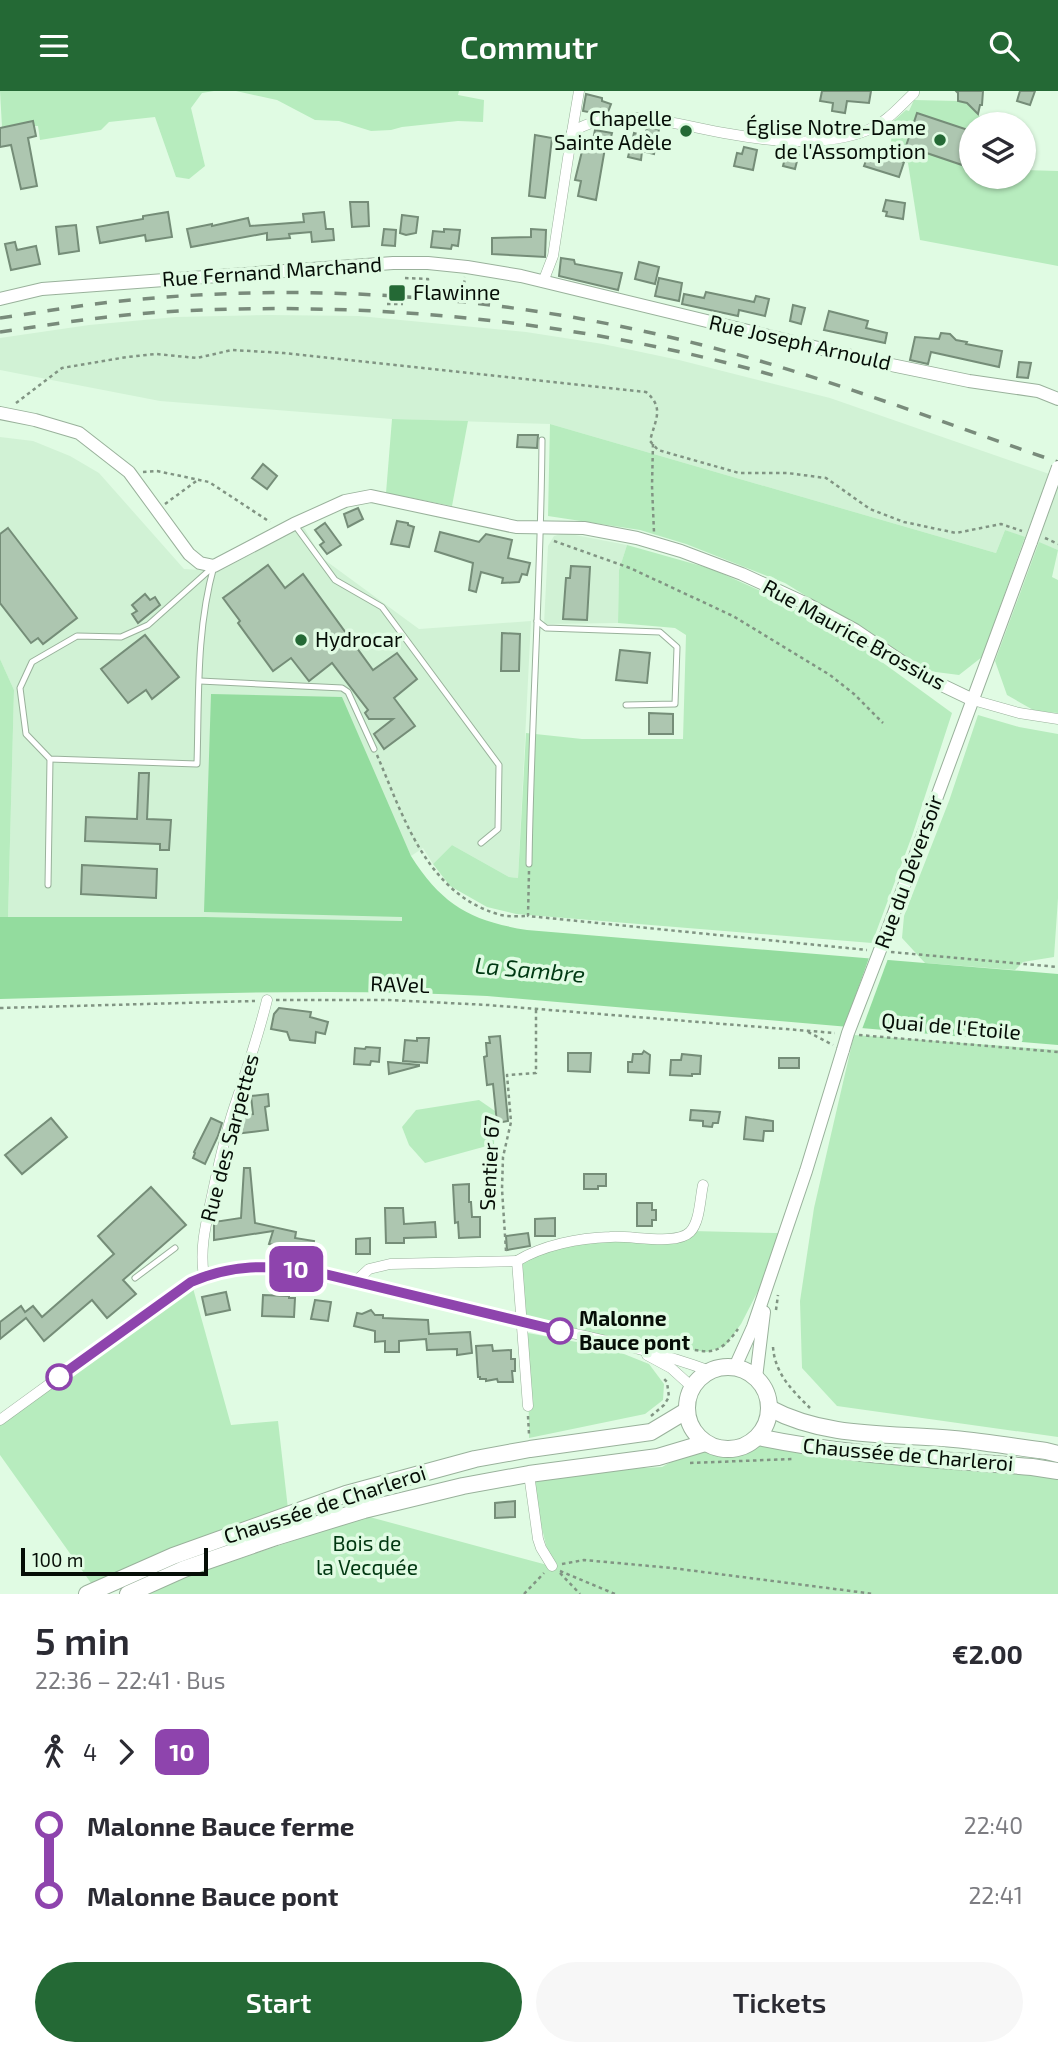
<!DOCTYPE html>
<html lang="en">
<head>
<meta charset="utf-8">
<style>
  :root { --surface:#fff; --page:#f7f7f7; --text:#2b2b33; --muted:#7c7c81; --accent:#246935 }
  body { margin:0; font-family:"Exo 2",sans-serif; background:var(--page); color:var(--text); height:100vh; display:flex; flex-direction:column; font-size:26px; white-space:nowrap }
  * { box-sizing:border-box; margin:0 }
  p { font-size:23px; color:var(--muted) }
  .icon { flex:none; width:38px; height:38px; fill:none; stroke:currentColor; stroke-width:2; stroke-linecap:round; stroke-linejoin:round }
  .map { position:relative; height:1503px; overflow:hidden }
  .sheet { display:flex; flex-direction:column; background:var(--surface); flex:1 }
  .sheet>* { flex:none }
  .badge { padding:0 14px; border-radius:10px; font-size:24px; line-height:46px }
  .buttons { position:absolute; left:959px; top:21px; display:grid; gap:14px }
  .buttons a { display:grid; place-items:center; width:77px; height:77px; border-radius:50%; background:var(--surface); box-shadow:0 2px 5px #0004; font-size:35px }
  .scale { position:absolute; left:21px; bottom:18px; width:187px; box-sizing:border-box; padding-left:7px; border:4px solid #060e07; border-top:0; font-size:19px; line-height:24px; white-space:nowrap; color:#060e07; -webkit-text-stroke:5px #e0fbe3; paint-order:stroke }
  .map>.badge { position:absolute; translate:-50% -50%; box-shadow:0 0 0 4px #fff }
  .legs { display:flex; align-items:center; gap:10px; height:77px; padding:0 35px; font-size:23px }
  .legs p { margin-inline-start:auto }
  .overview { display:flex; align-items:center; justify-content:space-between; height:119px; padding:0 35px }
  h1 { font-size:38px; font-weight:600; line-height:52px }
  .button { display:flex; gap:14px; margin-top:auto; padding:14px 35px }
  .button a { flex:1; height:80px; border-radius:42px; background:var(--accent); color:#fff; font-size:28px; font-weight:600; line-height:80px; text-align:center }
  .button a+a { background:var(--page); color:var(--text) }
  ul { padding:0 35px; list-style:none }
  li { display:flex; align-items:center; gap:24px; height:70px; font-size:26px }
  li i { display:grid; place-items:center; width:10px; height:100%; margin:0 9px; background:currentColor }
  li i::after { content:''; width:18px; height:18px; margin:-9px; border:5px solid; border-radius:50%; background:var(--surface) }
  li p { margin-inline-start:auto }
  li:first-child i { background:linear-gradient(#0000 50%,currentColor 0) }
  li:last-child i { background:linear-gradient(currentColor 50%,#0000 0) }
  header { display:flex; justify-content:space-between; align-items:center; height:91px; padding:0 35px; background:var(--accent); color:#fff; font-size:32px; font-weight:600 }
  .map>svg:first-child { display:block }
  .built { fill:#d1f2d5 }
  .green { fill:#b7ecbe }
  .water { fill:#93dc9e }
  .pier { fill:#e0fbe3 }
  .building { fill:#adc6b0; stroke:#758d78; stroke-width:2 }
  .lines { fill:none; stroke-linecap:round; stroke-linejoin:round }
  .service-casing { stroke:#99b19b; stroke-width:7 }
  .minor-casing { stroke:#99b19b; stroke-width:11 }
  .tertiary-casing { stroke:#99b19b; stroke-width:14 }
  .primary-casing { stroke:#99b19b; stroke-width:18 }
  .path { stroke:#819483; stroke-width:2.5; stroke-dasharray:3.5 3.5; stroke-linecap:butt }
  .service { stroke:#fff; stroke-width:5 }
  .minor { stroke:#fff; stroke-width:10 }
  .tertiary { stroke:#fff; stroke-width:12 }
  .primary { stroke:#fff; stroke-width:16 }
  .rail { stroke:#798b7b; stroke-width:3.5; stroke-dasharray:12 12; stroke-linecap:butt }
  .tertiary-bridge-casing { stroke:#99b19b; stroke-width:14; stroke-linecap:butt }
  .tertiary-bridge { stroke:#fff; stroke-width:12 }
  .line-1-casing { stroke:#fff; stroke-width:16 }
  .line-1 { stroke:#8e44ad; stroke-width:10 }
  .poi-dot { fill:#246935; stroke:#e0fbe3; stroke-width:2.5 }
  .stop-1-dot { fill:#fff; stroke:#8e44ad; stroke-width:3.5 }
  .labels { text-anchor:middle; stroke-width:7; stroke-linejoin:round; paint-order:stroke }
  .poi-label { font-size:21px; fill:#060e07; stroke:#e0fbe3; text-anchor:end }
  .street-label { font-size:21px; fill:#060e07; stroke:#e0fbe3 }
  .stop-label { font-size:21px; font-weight:bold; fill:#060e07; stroke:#e0fbe3; text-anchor:start }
  .park-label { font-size:21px; fill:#003711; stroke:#e0fbe3 }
  .water-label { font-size:23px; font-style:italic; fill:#003913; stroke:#e0fbe3 }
</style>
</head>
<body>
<header><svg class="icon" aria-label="menu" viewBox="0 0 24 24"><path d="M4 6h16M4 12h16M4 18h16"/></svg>Commutr<svg class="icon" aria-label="search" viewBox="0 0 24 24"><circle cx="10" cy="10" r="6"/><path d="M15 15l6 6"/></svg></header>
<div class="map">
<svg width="1058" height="1503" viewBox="0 0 1058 1503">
  <rect width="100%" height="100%" fill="#e0fbe3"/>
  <g class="built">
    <path d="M269 224 359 225 526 241 603 253 679 269 830 307 1058 386V459L1005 439 996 462 550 333 392 328 160 310 0 279V247L89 234 176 226Z"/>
    <path d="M0 346 33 350 70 365 99 382 184 478 220 480 303 435 322 467 419 538 531 530 518 787 509 786 452 754 433 773 423 757 411 765 401 744 402 831 205 826H8L14 599 0 568Z"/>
    <path d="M565 442 627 454 619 479 618 532 544 533 548 455 554 445Z"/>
  </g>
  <g class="green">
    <path d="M0 0H214L202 2 191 17 205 75 189 88 176 86 155 26 109 31 101 39 40 49 38 35H35L33 30 2 36Z"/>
    <path d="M236 0H459L458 4 484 9 483 31 458 30 402 36 391 39 371 40 339 30 315 29 277 9Z"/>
    <path d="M914 9 958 10 969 13 986 33H971V86H1024V79L1058 80V175L920 149 908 72 889 65 892 43 888 35 906 19 909 20Z"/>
    <path d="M392 328 468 330 452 415 386 402Z"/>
    <path d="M550 333 996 462 1005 439 1025 446 982 566 959 584 928 580 785 492 686 453 640 439 548 425Z"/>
    <path d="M1039 451 1058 459 1052 486 1058 489V622L1035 620 1007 604 995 570Z"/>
    <path d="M627 454 712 478 787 512 864 558 952 622 912 745 872 852 516 823 487 816 450 795 433 773 452 754 509 786 518 787 526 642 582 648H683L686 544 675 537 618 532 619 479Z"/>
    <path d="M0 568 14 599 8 826H0Z"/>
    <path d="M978 624 1019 636 1058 643V807L1054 866 1023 871 1015 879 925 872 902 847 904 825 949 710Z"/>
    <path d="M854 944 1058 959V1346L837 1315 802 1277 800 1210 814 1117Z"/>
    <path d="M479 1009 495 1020 494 1053 425 1072 409 1054 402 1036 416 1019Z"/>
    <path d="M692 1140 778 1142 766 1192 758 1200 741 1233 725 1255 707 1261 665 1255 663 1263 522 1231 517 1170 574 1150 661 1148Z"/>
    <path d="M191 1190 231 1334 278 1330 288 1418 96 1499 0 1364V1329Z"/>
    <path d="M528 1242 609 1257 649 1273 664 1293 663 1309 645 1323 529 1347Z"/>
    <path d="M758 1346 1058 1380V1503H148L186 1486 366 1425 551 1475 529 1383 662 1376 705 1352C727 1361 739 1360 758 1346Z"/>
  </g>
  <path class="water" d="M211 603 342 606 411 765C442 814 471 830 527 839L1058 883V954L487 905C325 896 162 904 0 908V826H205L402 830V826L204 821Z"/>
  <path class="pier" d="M870 864 889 865 861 941 843 940Z"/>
  <g class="building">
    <path d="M822 0H871L869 12 847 10 845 22 832 20 833 12 820 10Z"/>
    <path d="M956 0H983L982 14H980L978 23 967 12 958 10V2Z"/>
    <path d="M1020 0H1035L1030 14 1017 10Z"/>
    <path d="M586 3 602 7V10L611 13 608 21 600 20 598 23 583 20Z"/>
    <path d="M917 22 971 40V77L906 55Z"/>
    <path d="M33 30 36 45 28 47 37 95 21 98 11 54 0 56V37Z"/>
    <path d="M647 36 659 38 654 63 642 60 641 69 628 66 634 42 645 45Z"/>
    <path d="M595 39 612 42 608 57H605L596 109 578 105 581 90 575 89 584 52 592 54Z"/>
    <path d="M535 44 552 47 545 107 529 105Z"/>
    <path d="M744 56 757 59 753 79 734 75 737 62 742 63Z"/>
    <path d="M787 59 799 62 795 78 783 75Z"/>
    <path d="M870 59 904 71 899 86 864 75Z"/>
    <path d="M886 109 905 112 903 128 886 125 887 121 883 120Z"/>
    <path d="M350 111H368L369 135 352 136Z"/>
    <path d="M168 121 172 146 146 150 145 144 100 152 97 136 143 128V125Z"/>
    <path d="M324 121 326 138H333L334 149 312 151 311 141 289 143 290 147 267 149V142L191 156 187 138 212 133V135L248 127 250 135 304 131 303 123Z"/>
    <path d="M402 124 418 126 416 142 406 144 400 142Z"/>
    <path d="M76 134 79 160 59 163 56 136Z"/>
    <path d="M384 138 396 139 395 155 382 154Z"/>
    <path d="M444 138 460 139 458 155 452 154 451 158 431 156 433 140 444 141Z"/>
    <path d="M531 138 546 139 545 166 492 163V147L531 146Z"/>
    <path d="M15 151 17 159 36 155 40 173 11 179 5 153Z"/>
    <path d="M561 167 574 169 575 173 622 182 618 199 559 185Z"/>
    <path d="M639 171 659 176 655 193 635 188Z"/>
    <path d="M659 187 682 192 679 210 655 205Z"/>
    <path d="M706 201 754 211 756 205 769 208 765 225 739 219 738 225 682 213 684 203 704 207Z"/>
    <path d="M793 214 805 217 801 233 790 230Z"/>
    <path d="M829 220 868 230 866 237 887 242 885 252 824 239Z"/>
    <path d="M941 242 950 243 956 249 967 251 966 253 1002 260 999 276 931 261 928 273 910 269 915 246 939 248Z"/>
    <path d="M1019 271 1031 272 1028 287 1017 286Z"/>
    <path d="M518 344H538L537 357 517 356Z"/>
    <path d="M263 373 277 385 267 398 252 387Z"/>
    <path d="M358 417 363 428 348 436 344 423Z"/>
    <path d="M397 430 408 432V434L414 436 409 456 391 453Z"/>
    <path d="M325 432 341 454 327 463 320 454 324 451 315 439Z"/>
    <path d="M8 437 77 527 43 553 38 547 31 552 0 512V443Z"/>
    <path d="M440 441 479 451 486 443 512 449 508 467 530 472 527 484 522 483 519 491 502 492 503 487 481 481 476 501 469 499 473 472 435 460Z"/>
    <path d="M268 474 285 497 303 483 373 579 397 562 417 588 394 607 415 635 384 658 374 643 393 628H369L365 622 368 619 332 572 309 590 291 567 273 580 238 532 240 530 223 507Z"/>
    <path d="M571 475 590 476 587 529 563 528 566 487H570Z"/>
    <path d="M145 503 150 509 155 506 160 514 138 532 132 523 137 520 132 514Z"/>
    <path d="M502 542 520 543 519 580H501Z"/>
    <path d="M145 544 179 586 152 608 146 599 128 612 101 578Z"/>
    <path d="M620 559 650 562 647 592 616 589Z"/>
    <path d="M649 622 673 623V643H649Z"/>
    <path d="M139 682H149L147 728 171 729 169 759H160V753L85 750 86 726 137 728Z"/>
    <path d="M82 774 157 778 156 807 81 803Z"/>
    <path d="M279 917 311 921 310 926 328 931 325 943 316 941 315 952 290 949 287 941 271 938 274 923Z"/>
    <path d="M500 945 508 1030 497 1032 493 993 487 994 484 966 487 965 486 952H490L489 946Z"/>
    <path d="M417 947H429L427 972 403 970 405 949 417 950Z"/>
    <path d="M366 956 380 957 379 971 371 970 370 974 354 973 355 957 365 958Z"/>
    <path d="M644 960 650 964 649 982 628 981V971H632L633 963H642Z"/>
    <path d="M568 962H591L590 981 568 980Z"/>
    <path d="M682 963 701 965 700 983H692V985L670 984 671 969H681Z"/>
    <rect x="779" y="967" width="20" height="10"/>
    <path d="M388 971 419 974V975L389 983Z"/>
    <path d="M268 1003 269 1015 265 1016 268 1039 234 1043 238 1029H241V1024L253 1023 251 1005Z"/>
    <path d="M691 1019 720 1021 718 1032H713L712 1036 703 1035V1030L690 1029Z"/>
    <path d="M746 1026 773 1030V1040H764L763 1050 744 1048Z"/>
    <path d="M51 1027 67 1046 22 1083 5 1064Z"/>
    <path d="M211 1027 222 1032 218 1045 205 1073 193 1067 195 1062 194 1061Z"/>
    <path d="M244 1077H250L255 1132 296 1141 295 1147 314 1150 312 1161 269 1153 273 1140 214 1149V1131L241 1127Z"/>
    <path d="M584 1083H606V1095H598V1098H584Z"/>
    <path d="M469 1093V1111H471L472 1126H480V1146L459 1147 458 1131 455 1132 453 1094Z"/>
    <path d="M151 1096 186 1134 123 1189 136 1203 107 1227 92 1209 44 1250 26 1227 0 1248V1231L21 1215 25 1221 33 1215 42 1226 114 1163 98 1145Z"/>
    <path d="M637 1112H652V1119H656V1129H652V1135H637Z"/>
    <path d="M385 1117H403L404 1133 435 1131 436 1146 404 1147V1152H386Z"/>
    <path d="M555 1127V1145H535V1128Z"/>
    <path d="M528 1142 530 1155 507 1159 506 1145Z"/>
    <path d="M370 1147V1163H356V1148Z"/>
    <path d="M226 1201 230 1219 206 1224 202 1206Z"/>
    <path d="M263 1204 289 1205V1207H295L294 1226 262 1225Z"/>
    <path d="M315 1209 331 1211 328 1230 311 1228Z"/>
    <path d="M371 1219 375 1224H383V1227L428 1229 429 1243 470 1241 472 1262 457 1264V1258L427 1259 426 1248 399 1250V1261H385V1250L375 1251V1240L354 1235 357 1222 362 1223Z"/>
    <path d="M492 1254 493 1260 511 1259V1268H515V1280H512L513 1291H498L497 1288 486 1290V1288H480V1286H478L476 1255Z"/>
    <path d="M515 1410V1426L495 1427V1412Z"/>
  </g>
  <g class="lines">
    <defs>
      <g id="service">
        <path d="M294 433 335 489 382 516 499 674 498 738 481 752"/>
        <path d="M214 475C196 539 199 607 197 673L50 668 26 643 20 597 32 571 77 545 121 546 148 534Z"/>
        <path d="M537 530 546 537 660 541 677 556 675 613 626 614"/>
        <path d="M200 590 342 597 348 601 374 658"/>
        <path d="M529 773C531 632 541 490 542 349"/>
        <path d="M48 794 50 668"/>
        <path d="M135 1187 175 1157"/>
      </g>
      <g id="minor">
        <path d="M572 41 579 0"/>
        <path d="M543 191 553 165 572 41C619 12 679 35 730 43 774 51 825 56 868 39 886 32 900 15 914 2V0"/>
        <path d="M973 609 1019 622 1058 628"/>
        <path d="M204 1185C199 1156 207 1129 213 1100 219 1072 225 1044 234 1017 246 981 258 946 267 909"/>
        <path d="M356 1190 369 1178 390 1173 517 1170"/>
        <path d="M647 1264 671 1277 692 1296"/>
        <path d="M528 1315 517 1170C543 1154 579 1147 610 1146 631 1144 676 1155 690 1141 700 1131 700 1107 703 1094"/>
        <path d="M0 1329 191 1190C217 1179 246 1174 274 1175 307 1176 341 1186 373 1194 413 1204 453 1214 493 1224 565 1242 640 1254 710 1280"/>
        <path d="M529 1383 538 1448 541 1457 552 1475"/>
      </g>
      <g id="tertiary">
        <path d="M0 208 42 198 393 172H428L467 176 521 185 872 270 969 290 1038 300 1058 308"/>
        <path d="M0 322 35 329 79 342 129 381 189 463 200 472 214 475 294 433 345 410 371 405 516 436 584 437 637 447 681 460 742 483 807 513 855 539 923 585 973 609"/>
        <path d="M887 841 1031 451"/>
        <path d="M735 1276 753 1236 806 1080 843 959"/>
        <path d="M756 1287 764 1221"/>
      </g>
      <g id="primary">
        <circle cx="728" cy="1317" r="41"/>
        <path d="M769 1317C827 1348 891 1342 954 1348 985 1351 1016 1356 1046 1360L1058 1363"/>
        <path d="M758 1346C848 1365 940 1368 1032 1376L1058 1380"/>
        <path d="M87 1503 173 1465 346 1403 475 1368 530 1358 651 1341 686 1320"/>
        <path d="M128 1503 184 1478 276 1446 364 1419 463 1395 529 1383 658 1366 705 1352"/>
      </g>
    </defs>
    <use href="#service" class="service-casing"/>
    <use href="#minor" class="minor-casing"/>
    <use href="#tertiary" class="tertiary-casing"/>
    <use href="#primary" class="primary-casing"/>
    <g class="path">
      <path d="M405 187 428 188V190"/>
      <path d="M464 193 465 186"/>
      <path d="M387 213H403"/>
      <path d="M16 312 62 277 127 266 156 263 197 267 232 259 284 262 646 301C665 317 655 329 650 350L658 359 739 382H787L826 387 870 418 904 431 956 442 1001 433 1022 440"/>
      <path d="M653 353 652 395 654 441"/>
      <path d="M143 381 157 380 209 391 270 431"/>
      <path d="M165 413 199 388"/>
      <path d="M1045 447 1058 453"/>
      <path d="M554 450 630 477 733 525 830 584 854 603 883 632"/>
      <path d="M377 664C404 727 427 804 501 824 510 826 520 825 528 825"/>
      <path d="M529 780 528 825 867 859"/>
      <path d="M891 861 1058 876"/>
      <path d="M276 909H389L488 914 835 942"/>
      <path d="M0 917 255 910"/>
      <path d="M808 941 833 954"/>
      <path d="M859 944 1058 961"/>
      <path d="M506 1160 502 1098 503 1066 511 1031 507 984 536 982V918"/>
      <path d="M776 1219 778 1204"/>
      <path d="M674 1256C707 1259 715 1270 738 1238"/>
      <path d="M773 1256C775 1283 792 1299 810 1317"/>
      <path d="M528 1325 529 1343"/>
      <path d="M651 1325 664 1314 669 1306 667 1291 662 1286"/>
      <path d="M690 1372 792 1368"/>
      <path d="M562 1473 584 1469 672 1477 874 1503"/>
      <path d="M560 1480 615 1503"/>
      <path d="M560 1482 580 1503"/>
      <path d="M524 1503 544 1482"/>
    </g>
    <use href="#service" class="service"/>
    <use href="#minor" class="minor"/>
    <use href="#tertiary" class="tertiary"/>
    <use href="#primary" class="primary"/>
    <g class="rail">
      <path d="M0 227C29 223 57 218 86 214 285 189 491 202 686 250 813 281 935 329 1058 371"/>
      <path d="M0 241C59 232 119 223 179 220 382 210 588 231 783 287"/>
    </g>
    <defs>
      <g id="tertiary-bridge">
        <path d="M1031 451 1058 376"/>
        <path d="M843 959 848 942 887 841"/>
      </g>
    </defs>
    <use href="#tertiary-bridge" class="tertiary-bridge-casing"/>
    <use href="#tertiary-bridge" class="tertiary-bridge"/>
  </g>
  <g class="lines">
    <defs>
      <path id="line-1" d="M59 1286 191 1191C232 1173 268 1174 312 1180L560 1240"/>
    </defs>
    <use href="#line-1" class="line-1-casing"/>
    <use href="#line-1" class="line-1"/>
  </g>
  <g class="poi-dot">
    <circle cx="686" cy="40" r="7"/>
    <circle cx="940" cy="49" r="7"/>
    <rect x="388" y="193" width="18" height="18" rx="3.5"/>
    <circle cx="301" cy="549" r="7"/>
  </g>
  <g class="stop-1-dot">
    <circle cx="560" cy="1240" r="12"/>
    <circle cx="59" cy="1286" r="12"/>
  </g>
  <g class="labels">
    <g class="poi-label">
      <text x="672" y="35">Chapelle<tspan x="672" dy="24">Sainte Adèle</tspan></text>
      <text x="926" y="44">Église Notre-Dame<tspan x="926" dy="24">de l'Assomption</tspan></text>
      <text x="413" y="209" text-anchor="start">Flawinne</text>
      <text x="315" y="556" text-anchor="start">Hydrocar</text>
    </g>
    <g class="street-label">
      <text transform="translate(272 181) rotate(-4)" y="7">Rue Fernand Marchand</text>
      <text transform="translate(800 252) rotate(13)" y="7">Rue Joseph Arnould</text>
      <text transform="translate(854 544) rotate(29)" y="7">Rue Maurice Brossius</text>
      <text transform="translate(909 781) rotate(-70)" y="7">Rue du Déversoir</text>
      <text transform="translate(400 894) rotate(2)" y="7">RAVeL</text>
      <text transform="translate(951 936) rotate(5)" y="7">Quai de l'Etoile</text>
      <text transform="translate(230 1047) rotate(-75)" y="7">Rue des Sarpettes</text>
      <text transform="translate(490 1072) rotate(-87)" y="7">Sentier 67</text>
      <text transform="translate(908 1364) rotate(5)" y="7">Chaussée de Charleroi</text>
      <text transform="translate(325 1414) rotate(-18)" y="7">Chaussée de Charleroi</text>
    </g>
    <g class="stop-label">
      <text x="579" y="1235">Malonne<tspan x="579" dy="24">Bauce pont</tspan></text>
    </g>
    <g class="park-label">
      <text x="367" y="1460">Bois de<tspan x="367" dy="24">la Vecquée</tspan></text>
    </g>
    <g class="water-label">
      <text transform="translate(530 879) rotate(5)" y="8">La Sambre</text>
    </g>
  </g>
</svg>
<div class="buttons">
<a><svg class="icon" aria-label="layers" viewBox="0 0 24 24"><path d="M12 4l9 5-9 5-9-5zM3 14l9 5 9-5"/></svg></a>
</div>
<div class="scale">100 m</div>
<b class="badge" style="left:296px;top:1178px;background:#8e44ad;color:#fff">10</b>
</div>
<section class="sheet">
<div class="overview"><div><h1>5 min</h1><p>22:36 – 22:41 · Bus</p></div><b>€2.00</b></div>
<div class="legs"><svg class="icon" aria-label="walk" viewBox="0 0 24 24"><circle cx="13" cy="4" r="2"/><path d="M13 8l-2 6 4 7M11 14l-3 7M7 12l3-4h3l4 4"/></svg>4<svg class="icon" aria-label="forward" viewBox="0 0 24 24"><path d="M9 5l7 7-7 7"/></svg><b class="badge" style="background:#8e44ad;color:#fff">10</b></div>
<ul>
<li><i style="color:#8e44ad"></i><b>Malonne Bauce ferme</b><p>22:40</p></li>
<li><i style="color:#8e44ad"></i><b>Malonne Bauce pont</b><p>22:41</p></li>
</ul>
<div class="button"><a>Start</a><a>Tickets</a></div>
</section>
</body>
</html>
